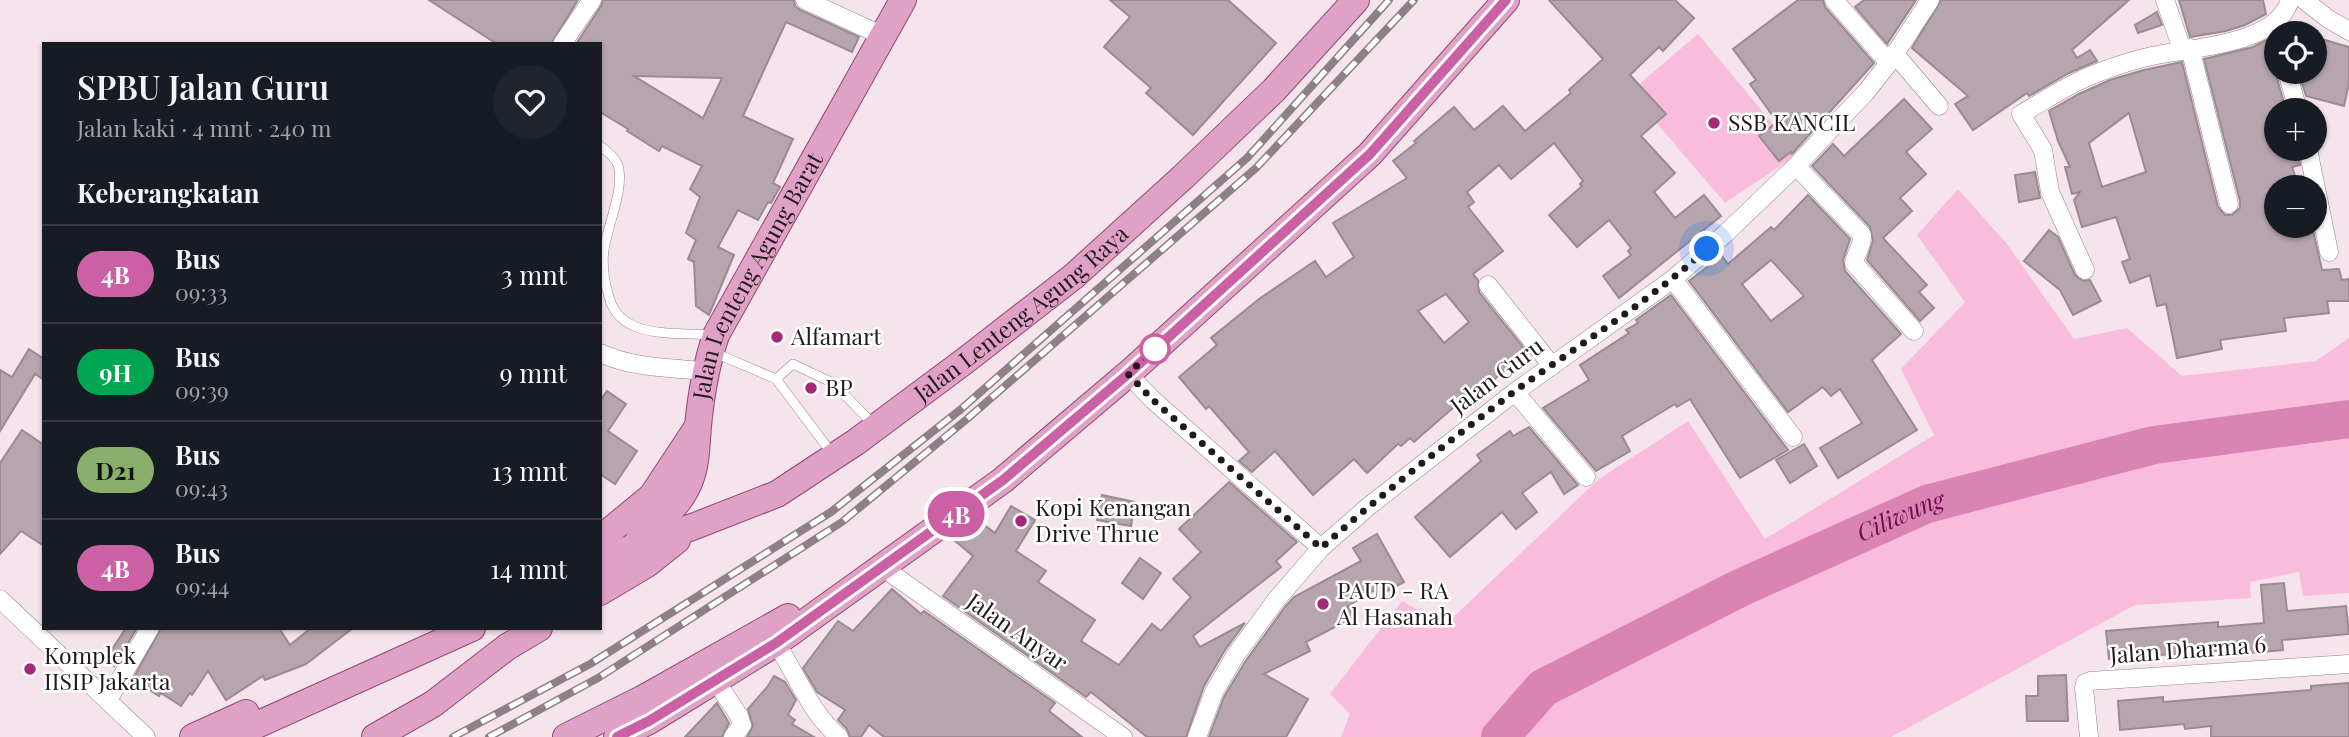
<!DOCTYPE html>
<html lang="id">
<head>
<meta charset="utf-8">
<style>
  :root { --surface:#171b24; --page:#20242c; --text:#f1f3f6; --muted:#9ea1a6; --line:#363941 }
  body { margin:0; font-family:"Playfair Display",serif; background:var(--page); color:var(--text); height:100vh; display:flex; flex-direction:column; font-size:26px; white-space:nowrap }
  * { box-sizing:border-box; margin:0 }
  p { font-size:23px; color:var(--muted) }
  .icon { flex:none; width:38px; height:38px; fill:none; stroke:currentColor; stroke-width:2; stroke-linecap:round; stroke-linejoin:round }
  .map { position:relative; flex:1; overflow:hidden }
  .side { position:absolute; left:42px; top:42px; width:560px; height:588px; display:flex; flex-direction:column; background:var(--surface); border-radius:0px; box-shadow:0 2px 5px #0004 }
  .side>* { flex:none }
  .badge { padding:0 14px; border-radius:23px; font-size:24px; line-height:46px }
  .tools { position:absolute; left:2264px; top:21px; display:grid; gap:14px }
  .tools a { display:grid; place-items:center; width:63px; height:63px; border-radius:50%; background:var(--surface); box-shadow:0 2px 5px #0004; font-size:35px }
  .you { position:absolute; width:35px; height:35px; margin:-18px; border:5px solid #fff; border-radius:50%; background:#1a73e8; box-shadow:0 0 0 10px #1a73e833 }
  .map>.badge { position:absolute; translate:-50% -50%; box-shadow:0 0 0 4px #fff }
  h2 { padding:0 35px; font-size:26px; line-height:63px }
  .round { display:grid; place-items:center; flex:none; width:74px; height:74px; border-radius:37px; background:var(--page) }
  .headline { display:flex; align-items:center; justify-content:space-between; height:119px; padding:0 35px }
  h1 { font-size:33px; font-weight:600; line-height:52px }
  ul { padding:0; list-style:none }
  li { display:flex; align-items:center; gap:21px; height:98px; padding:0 35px; border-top:2px solid var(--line) }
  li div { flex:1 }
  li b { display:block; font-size:26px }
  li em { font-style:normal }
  li .badge { min-width:77px; font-weight:700; text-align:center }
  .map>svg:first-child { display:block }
  .green { fill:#fabcdc }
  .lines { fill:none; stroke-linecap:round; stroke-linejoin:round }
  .river { stroke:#d984b3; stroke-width:38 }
  .building { fill:#b6a5ae; stroke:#9b8a93; stroke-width:2; fill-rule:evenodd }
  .service-casing { stroke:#94838b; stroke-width:10 }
  .minor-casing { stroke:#94838b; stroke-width:19 }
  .primary-casing { stroke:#904972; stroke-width:28 }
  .service { stroke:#fff; stroke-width:9 }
  .minor { stroke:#fff; stroke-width:18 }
  .primary { stroke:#e0a1c6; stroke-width:26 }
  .rail-casing { stroke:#8d8086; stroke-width:8 }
  .rail { stroke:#fff; stroke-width:5; stroke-dasharray:16; stroke-linecap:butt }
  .line-casing { stroke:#fff; stroke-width:16 }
  .line { stroke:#cb60a4; stroke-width:10 }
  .walk { stroke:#211a1d; stroke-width:7; stroke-dasharray:0 12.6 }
  .poi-dot { fill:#a6287a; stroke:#fff; stroke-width:2.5 }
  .stop-dot { fill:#fff; stroke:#cb60a4; stroke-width:3.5 }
  .labels { text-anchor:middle; stroke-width:5; stroke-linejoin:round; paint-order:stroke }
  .poi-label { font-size:23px; fill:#211a1d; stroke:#fff; text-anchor:start }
  .street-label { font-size:23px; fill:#211a1d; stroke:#fff }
  .water-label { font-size:24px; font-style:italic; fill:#720a50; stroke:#fff }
</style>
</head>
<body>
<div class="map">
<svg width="2349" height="737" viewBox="0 0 2349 737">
  <rect width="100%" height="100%" fill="#f6e4ed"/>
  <g class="green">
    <path d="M1698 34 1798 154 1725 203 1630 92Z"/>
    <path d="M1958 189 2007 244 2074 339 2127 328 2182 376 2316 361 2349 338V593L2303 596 2299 572 2250 582 2251 598 2135 605 1891 737H1341L1350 714 1330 694 1402 601 1445 625 1599 479 1688 421 1765 539 1934 435 1901 369 1965 302 1917 235Z"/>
  </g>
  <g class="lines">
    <path class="river" id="s1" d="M1500 737 1543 688 1740 588 1927 504 2154 445 2349 419"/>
  </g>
  <g class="building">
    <path d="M429 0H578L551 44H497Z"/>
    <path d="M603 0H794L795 6 800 10 859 37 852 52 786 22 743 116 793 139 773 183 780 187 771 203 768 202 758 220 738 210 718 247 734 255 709 315 696 306 694 262 688 259 696 240 686 233 700 197 690 189 702 166 662 146 659 151 627 131 628 129 600 112V44H576L601 6ZM634 76 722 78 703 118Z"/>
    <path d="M1110 0H1228L1276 43 1193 135 1146 93 1151 88 1104 47 1130 17Z"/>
    <path d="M1549 0H1675L1694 18 1663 51 1659 47 1630 75 1666 114 1641 136 1675 173 1654 192 1675 218 1704 195 1721 216 1619 298 1603 276 1631 255 1628 251 1631 248 1609 220 1577 247 1549 215 1582 186 1580 184 1583 181 1554 143 1511 179 1499 165 1467 192 1474 202 1468 207 1503 251 1473 274 1478 280 1479 292 1527 352 1473 397 1470 393 1414 442 1410 438 1401 446 1398 444 1367 473 1354 459 1313 495 1275 451 1252 472 1239 461 1249 452 1209 406 1206 409 1179 377 1217 345 1211 338 1259 299 1315 261 1326 277 1354 257 1333 223 1407 178 1393 161 1416 143 1414 141 1454 107 1474 130 1503 106 1525 131 1571 93 1569 90 1603 59ZM1446 294 1469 322 1444 343 1418 311Z"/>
    <path d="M1798 0H1823L1825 7 1874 63 1792 154 1791 152 1779 161 1759 136 1777 122 1750 84 1756 80 1733 49Z"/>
    <path d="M1864 0H1916L1887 44 1855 7Z"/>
    <path d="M1941 0H2129L2072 50 2077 58 2090 50 2097 61 2069 73 2029 96 2027 93 1973 130 1955 104 1968 96 1912 48Z"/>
    <path d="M2179 0H2263L2266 14 2245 25 2226 31 2190 37Z"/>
    <path d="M2157 12 2162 25 2138 33 2135 25Z"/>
    <path d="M2315 37 2349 47V83L2344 106 2306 96 2302 83 2305 72H2315Z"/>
    <path d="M2271 38 2277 62 2276 75 2286 110H2277V149H2297L2300 165 2292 167 2299 187H2277V226H2312L2322 270 2339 269 2342 280 2349 279V301H2327L2329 313 2284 318 2286 331 2220 340 2222 349 2177 358 2166 304 2157 306 2150 275 2130 283 2122 262 2130 259 2116 217 2082 227 2074 200 2080 192 2072 194 2065 167H2070L2058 141 2049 111 2079 94 2110 80 2144 70 2182 62 2218 207 2225 215H2232L2240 208V201L2204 59 2253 47ZM2129 113 2146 172 2102 187 2089 143Z"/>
    <path d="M1904 99 1932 129 1906 152 1926 174 1900 198 1912 211 1883 238 1927 285 1919 292 1934 308 1920 321 1867 260 1873 241 1870 227 1812 166 1833 144 1844 156Z"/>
    <path d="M2035 172 2040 198 2019 202 2015 175Z"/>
    <path d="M1808 195 1850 239 1843 260 1845 271 1901 334 1872 360 1917 430 1838 478 1820 448 1862 423 1840 389 1831 396 1823 387 1788 412 1689 281 1722 256 1728 264 1771 227 1774 230ZM1771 260 1804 296 1771 321 1742 284Z"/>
    <path d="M2049 230 2058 237 2075 275 2083 281 2090 280 2101 301 2073 315 2060 290 2024 261Z"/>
    <path d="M1671 295 1788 450 1740 478 1690 399 1677 407 1675 404 1622 436 1630 451 1596 471 1543 408 1589 380 1580 365 1629 333 1626 330 1638 323 1636 320Z"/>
    <path d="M29 349 44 359V380L35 374 0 431V370L12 377Z"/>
    <path d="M607 391 626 404 608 431 637 451 615 484 600 474V401Z"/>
    <path d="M1529 427 1578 485 1564 494 1551 472 1522 493 1537 512 1516 529 1502 512 1450 557 1415 517 1481 461 1477 455 1510 431 1513 436Z"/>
    <path d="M22 430 44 445V546L21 531 0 554V463Z"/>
    <path d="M1804 444 1817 466 1790 483 1776 460Z"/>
    <path d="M1229 482 1297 542 1276 561 1281 567 1193 636 1200 647 1245 623 1225 650 1204 686 1186 737H1147L1091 692 1086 697 943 596 973 556 954 540 964 527 976 519 995 533 1011 506 1035 520 1016 551 1046 571 1038 582 1095 620 1081 641 1119 665 1152 624 1161 631 1191 597 1173 579 1201 552 1179 529Z"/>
    <path d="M1102 495 1135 502 1131 526 1097 520Z"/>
    <path d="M1377 534 1404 582 1380 595 1377 589 1348 606 1354 617 1306 642 1310 651 1264 674 1308 699 1286 737H1209L1224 697 1245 662 1285 607 1294 597 1361 561 1353 548Z"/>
    <path d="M1140 558 1161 573 1143 599 1122 583Z"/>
    <path d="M2284 583 2287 611 2346 606 2349 634 2282 640 2283 650 2238 654 2237 649 2109 659 2106 631 2218 622V627L2264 623 2261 585Z"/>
    <path d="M892 589 921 614 924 611 1055 703 1049 711 1082 737H884L869 725 861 737H850L847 729 838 720 845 710 817 692 803 668 838 621 853 631Z"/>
    <path d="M126 628H137L114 666 105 660Z"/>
    <path d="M161 628H279L290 645 311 628H353L306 664 265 680 263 676 226 700 208 671 192 695 190 693 181 706 161 693 159 696 133 679Z"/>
    <path d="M2066 675 2068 721H2027L2026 696H2038V676Z"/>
    <path d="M774 676 785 682 796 700 788 715 795 720 792 724 814 737H747L753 726 748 709 768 686Z"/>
    <path d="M2349 683V737H2211V726L2185 729 2184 724 2120 730 2118 701 2163 697V702L2311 690V686Z"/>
    <path d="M717 703 729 723 722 737H685Z"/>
  </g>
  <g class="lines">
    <defs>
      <g id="service">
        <path d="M600 146C607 151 615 157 618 165 625 188 607 227 604 250 602 265 604 279 608 293 611 308 620 320 634 326 657 336 689 333 714 335"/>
        <path d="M715 353 776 379 833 455"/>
        <path d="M776 379 793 364 833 383 875 426"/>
      </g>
      <g id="minor">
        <path d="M805 0 883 36"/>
        <path d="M1834 0 1889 63"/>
        <path d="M2165 0 2182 49"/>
        <path d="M2304 0 2327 18 2349 31"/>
        <path d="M562 44 592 0"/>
        <path d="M2190 48 2229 204"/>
        <path d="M1894 53 1939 106"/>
        <path d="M2287 72 2298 110"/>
        <path d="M2308 149 2329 252"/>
        <path d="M1796 166 1862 235C1863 246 1856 252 1854 263L1914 331"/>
        <path d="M2085 270 2050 192 2043 150 2021 114C2044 101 2067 85 2092 75 2110 68 2129 61 2148 57 2187 47 2276 47 2290 0"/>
        <path d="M1673 279 1793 437"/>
        <path d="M1488 285 1552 366"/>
        <path d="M600 353C633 368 670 368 705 371"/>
        <path d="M1128 374 1153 400 1321 548"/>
        <path d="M1515 392 1586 477"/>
        <path d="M882 567 1123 737"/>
        <path d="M0 599 146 737"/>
        <path d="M776 643C797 675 809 711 839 737"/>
        <path d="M716 681 739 716 742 725 733 737"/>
        <path d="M108 700 150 628"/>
        <path d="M1197 737 1214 692 1235 656 1276 600 1321 548 1369 506 1515 392 1673 279 1725 234 1796 166 1866 92 1889 63 1930 0"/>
        <path d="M2089 737 2084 688 2085 683 2090 681 2349 664"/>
      </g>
      <g id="primary">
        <path d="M600 539 652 496 697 428"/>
        <path id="s2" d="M638 541C655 525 675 510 686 489 697 468 696 449 698 426 701 395 706 365 716 335L903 0"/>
        <path id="s3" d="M600 563 629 549 695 526 777 494 856 442 966 360 1074 276 1183 177 1274 90 1356 0"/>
        <path d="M600 592 647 564 677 540"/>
        <path d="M193 737 246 713"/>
        <path d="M230 737 472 628"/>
        <path d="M375 737 433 704 507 647 539 628"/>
        <path d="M566 737 642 699 788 617"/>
        <path d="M617 737 649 721 776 643 1003 480 1128 374 1370 154 1506 0"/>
      </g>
    </defs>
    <use href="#service" class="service-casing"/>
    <use href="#minor" class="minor-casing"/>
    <use href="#primary" class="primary-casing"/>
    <use href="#service" class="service"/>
    <use href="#minor" class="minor"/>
    <use href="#primary" class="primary"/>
    <defs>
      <g id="rail">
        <path d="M453 737 590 664 831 512 960 410 1247 158 1389 0"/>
        <path d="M489 737 598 678 842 522 967 419 1256 168 1414 0"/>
      </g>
    </defs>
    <use href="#rail" class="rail-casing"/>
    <use href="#rail" class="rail"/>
  </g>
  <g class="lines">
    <defs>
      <path id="line" d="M617 737 649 721 776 643 1003 480 1128 374 1370 154 1506 0"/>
    </defs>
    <use href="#line" class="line-casing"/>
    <use href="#line" class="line"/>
    <path class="walk" d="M1155 349 1128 374 1153 400 1321 548C1383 493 1449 441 1515 391 1580 344 1648 302 1707 249"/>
  </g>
  <g class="poi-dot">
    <circle cx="1714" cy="123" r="7"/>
    <circle cx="777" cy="337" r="7"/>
    <circle cx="811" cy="388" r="7"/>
    <circle cx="1021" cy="521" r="7"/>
    <circle cx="1323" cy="604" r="7"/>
    <circle cx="30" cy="669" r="7"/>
  </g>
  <circle class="stop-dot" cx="1155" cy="349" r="14"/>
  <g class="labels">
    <g class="poi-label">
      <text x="1728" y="131">SSB KANCIL</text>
      <text x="791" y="345">Alfamart</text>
      <text x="825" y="396">BP</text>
      <text x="1035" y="516">Kopi Kenangan<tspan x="1035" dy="26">Drive Thrue</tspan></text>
      <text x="1337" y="599">PAUD - RA<tspan x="1337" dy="26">Al Hasanah</tspan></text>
      <text x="44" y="664">Komplek<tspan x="44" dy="26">IISIP Jakarta</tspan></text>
    </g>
    <g class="street-label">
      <text dy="8" stroke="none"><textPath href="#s2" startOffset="299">Jalan Lenteng Agung Barat</textPath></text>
      <text dy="8" stroke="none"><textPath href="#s3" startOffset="494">Jalan Lenteng Agung Raya</textPath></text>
      <text transform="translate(1497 376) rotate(-37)" y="8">Jalan Guru</text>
      <text transform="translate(1017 632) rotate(35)" y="8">Jalan Anyar</text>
      <text transform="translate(2188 650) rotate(-4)" y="8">Jalan Dharma 6</text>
    </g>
    <g class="water-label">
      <text dy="8" stroke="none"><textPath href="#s1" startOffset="462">Ciliwung</textPath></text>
    </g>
  </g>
</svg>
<div class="tools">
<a><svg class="icon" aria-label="locate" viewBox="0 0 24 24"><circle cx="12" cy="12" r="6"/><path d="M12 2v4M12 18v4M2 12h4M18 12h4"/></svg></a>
<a>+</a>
<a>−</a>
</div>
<div class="you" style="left:1707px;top:249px"></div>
<b class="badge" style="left:956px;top:514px;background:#cb60a4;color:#fff">4B</b>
<section class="side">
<div class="headline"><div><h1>SPBU Jalan Guru</h1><p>Jalan kaki · 4 mnt · 240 m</p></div><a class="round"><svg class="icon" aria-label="heart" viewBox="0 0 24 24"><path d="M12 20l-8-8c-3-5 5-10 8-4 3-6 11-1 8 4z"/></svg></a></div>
<h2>Keberangkatan</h2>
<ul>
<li><span class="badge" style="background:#cb60a4;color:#fff">4B</span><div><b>Bus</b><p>09:33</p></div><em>3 mnt</em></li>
<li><span class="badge" style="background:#00a651;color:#fff">9H</span><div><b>Bus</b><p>09:39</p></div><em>9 mnt</em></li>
<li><span class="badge" style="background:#8aaf6c;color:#111">D21</span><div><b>Bus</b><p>09:43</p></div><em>13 mnt</em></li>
<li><span class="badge" style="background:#cb60a4;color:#fff">4B</span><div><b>Bus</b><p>09:44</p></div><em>14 mnt</em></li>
</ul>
</section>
</div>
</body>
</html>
